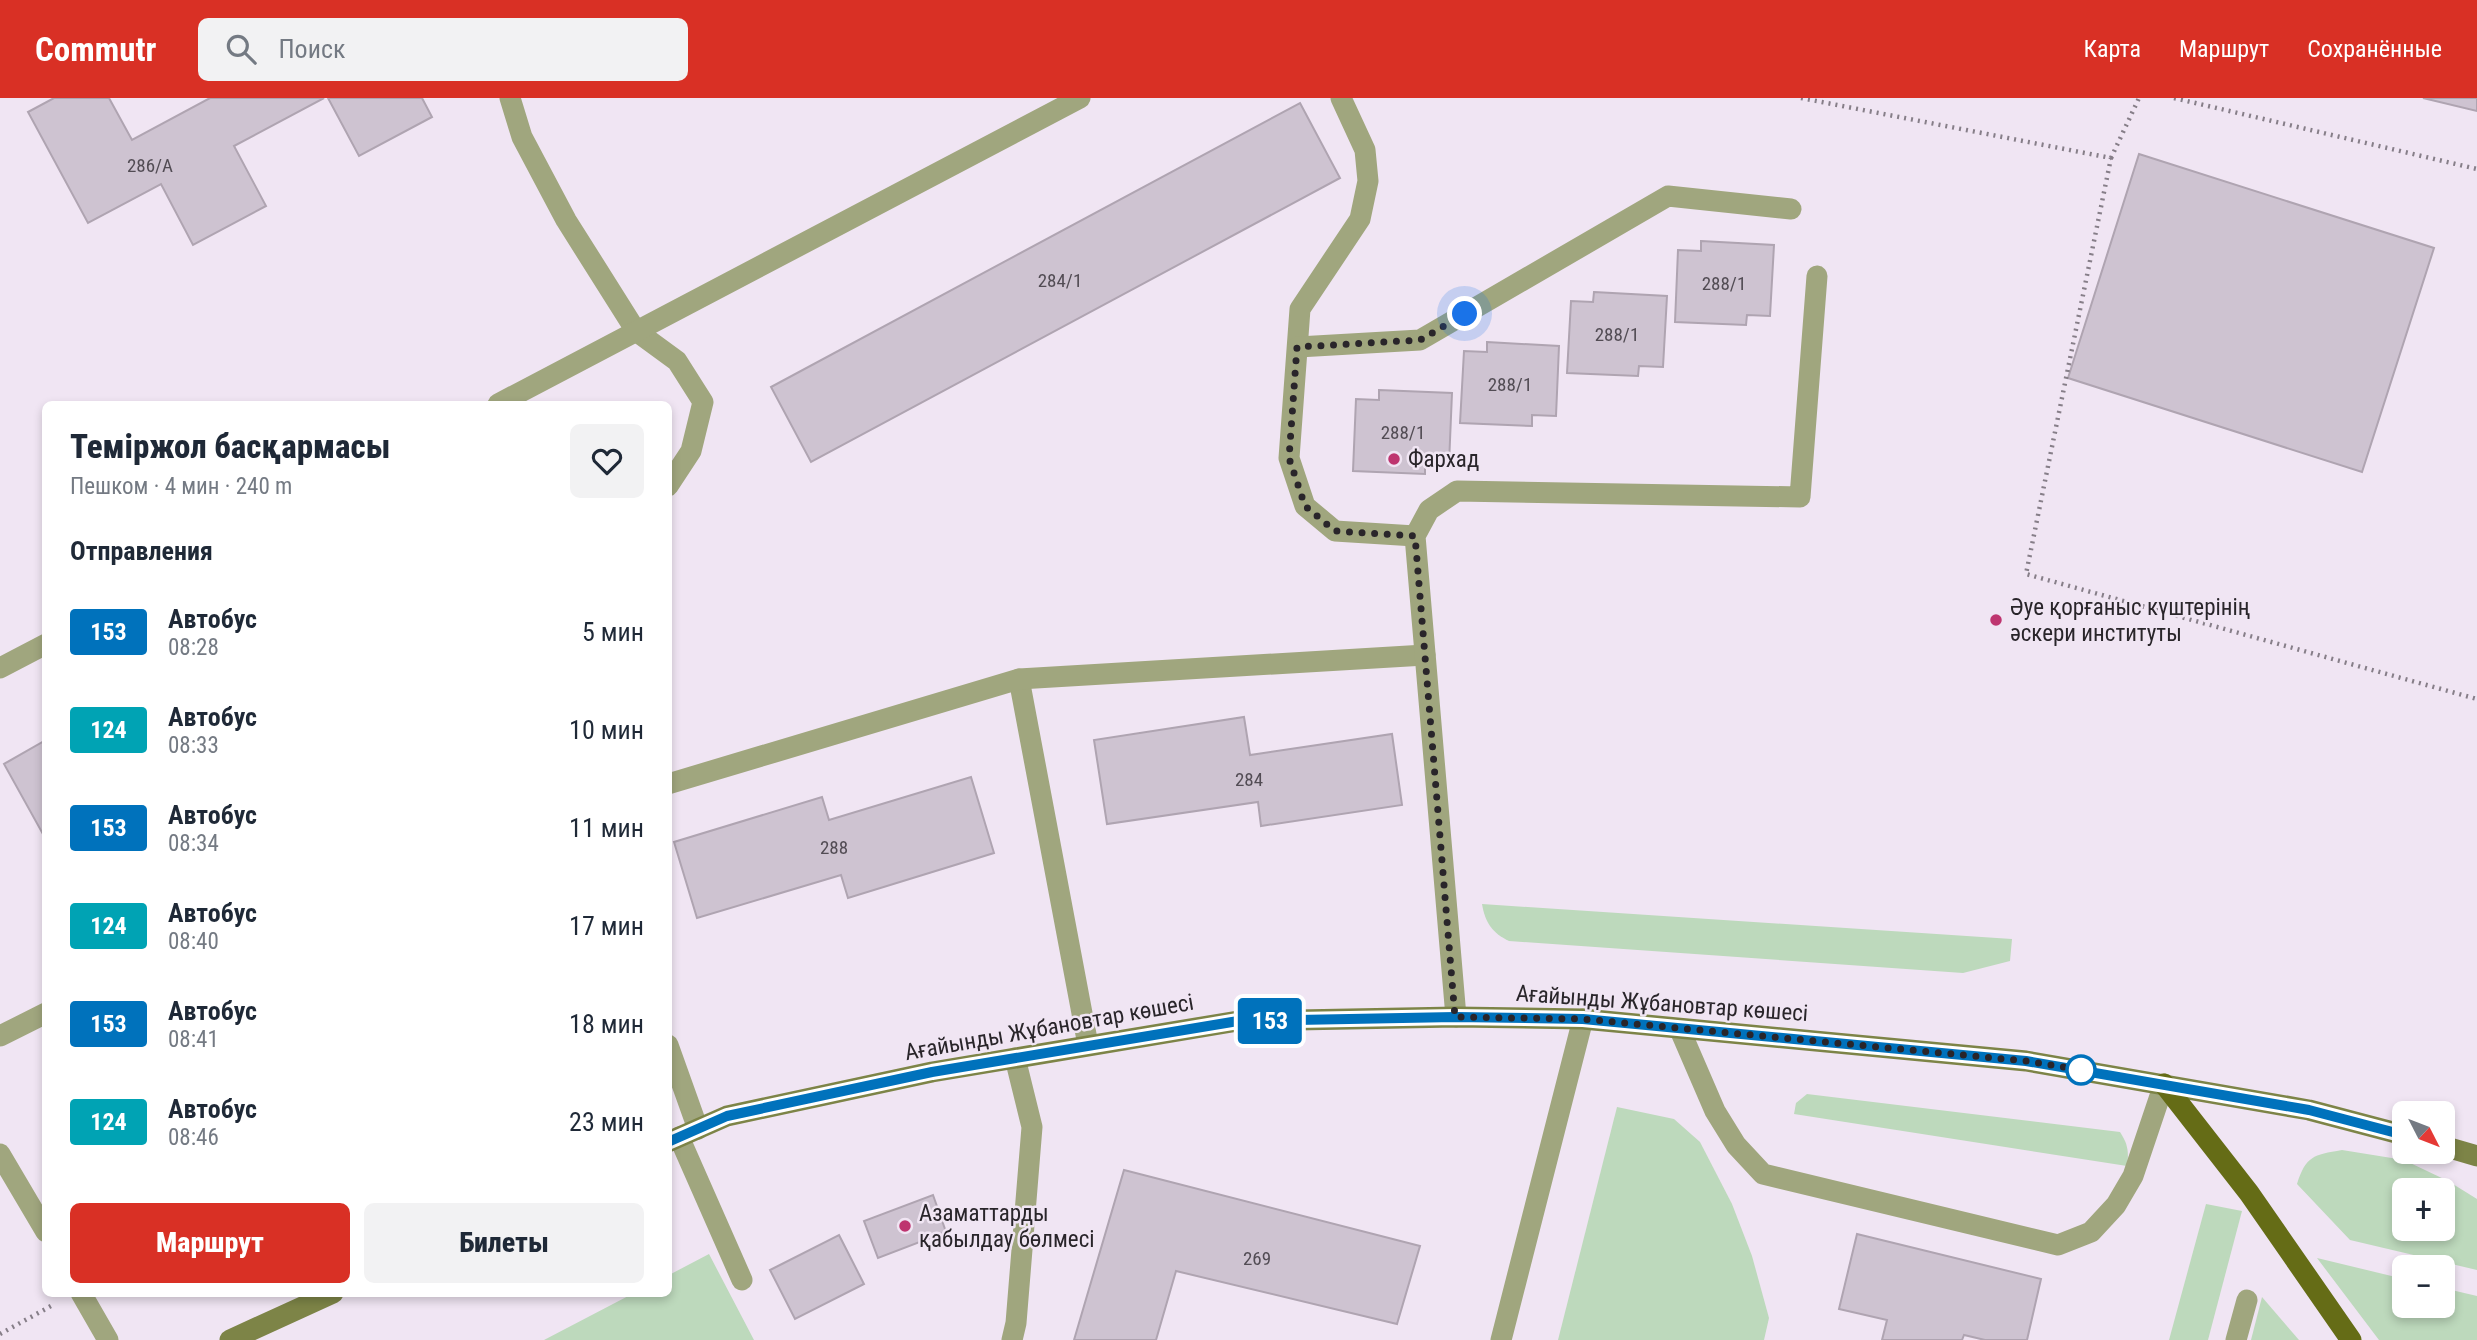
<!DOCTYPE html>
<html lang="ru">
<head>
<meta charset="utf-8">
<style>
  :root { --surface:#fff; --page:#f2f2f3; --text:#1f2937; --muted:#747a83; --accent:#d93025 }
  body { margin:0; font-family:"Roboto Condensed",sans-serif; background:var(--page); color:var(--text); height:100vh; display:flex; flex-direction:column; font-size:26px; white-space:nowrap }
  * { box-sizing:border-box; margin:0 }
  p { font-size:23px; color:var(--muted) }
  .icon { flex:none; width:38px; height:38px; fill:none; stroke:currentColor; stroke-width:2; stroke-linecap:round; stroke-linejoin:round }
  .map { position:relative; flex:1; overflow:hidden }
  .panel { position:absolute; left:42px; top:303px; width:630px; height:896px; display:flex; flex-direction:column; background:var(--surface); border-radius:10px; box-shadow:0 4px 10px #0003 }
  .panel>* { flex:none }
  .badge { padding:0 14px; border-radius:5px; font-size:24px; line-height:46px }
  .needle { width:46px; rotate:132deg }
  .fabs { position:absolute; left:2392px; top:1003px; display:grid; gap:14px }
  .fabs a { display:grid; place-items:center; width:63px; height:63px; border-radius:10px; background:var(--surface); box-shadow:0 4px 10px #0003; font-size:35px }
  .you { position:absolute; width:35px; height:35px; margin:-18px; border:5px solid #fff; border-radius:50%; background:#1a73e8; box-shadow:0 0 0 10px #1a73e833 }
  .map>.badge { position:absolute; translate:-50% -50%; box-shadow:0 0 0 4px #fff }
  h2 { padding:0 28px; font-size:26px; line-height:63px }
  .round { display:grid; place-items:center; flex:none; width:74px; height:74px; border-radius:10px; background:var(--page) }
  .overview { display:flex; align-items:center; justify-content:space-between; height:119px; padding:0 28px }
  h1 { font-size:33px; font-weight:800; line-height:52px }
  .primary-button { display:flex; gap:14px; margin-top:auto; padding:14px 28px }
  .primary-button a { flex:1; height:80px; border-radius:10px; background:var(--accent); color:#fff; font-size:28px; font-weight:800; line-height:80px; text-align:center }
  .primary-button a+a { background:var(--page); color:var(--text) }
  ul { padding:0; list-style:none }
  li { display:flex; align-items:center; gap:21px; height:98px; padding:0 28px }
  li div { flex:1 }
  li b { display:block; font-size:26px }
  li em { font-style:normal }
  li .badge { min-width:77px; font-weight:700; text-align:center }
  header { display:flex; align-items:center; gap:42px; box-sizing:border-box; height:98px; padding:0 35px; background:var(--accent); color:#fff }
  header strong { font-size:33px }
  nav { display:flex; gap:38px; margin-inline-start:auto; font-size:24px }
  .search { width:490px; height:63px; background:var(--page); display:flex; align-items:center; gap:18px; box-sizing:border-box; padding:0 24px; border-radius:10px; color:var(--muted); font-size:26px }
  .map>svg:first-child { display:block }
  .green { fill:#bdd9bc; fill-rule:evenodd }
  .building { fill:#cec3d1; stroke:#afa4b1; stroke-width:2 }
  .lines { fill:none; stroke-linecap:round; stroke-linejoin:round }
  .path { stroke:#867e88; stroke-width:4.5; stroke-dasharray:2 5; stroke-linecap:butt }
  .lane { stroke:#a0a67e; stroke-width:21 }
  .street { stroke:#a0a67e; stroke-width:21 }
  .secondary { stroke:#7d8447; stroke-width:21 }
  .primary { stroke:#656c16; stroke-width:21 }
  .line-casing { stroke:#fff; stroke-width:16 }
  .line { stroke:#0072bc; stroke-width:10 }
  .walk { stroke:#29252a; stroke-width:7; stroke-dasharray:0 12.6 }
  .poi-dot { fill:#be346f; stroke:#f0e5f3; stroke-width:2.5 }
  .stop-dot { fill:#fff; stroke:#0072bc; stroke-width:3.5 }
  .labels { text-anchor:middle; stroke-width:5; stroke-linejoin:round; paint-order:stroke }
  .number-label { font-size:19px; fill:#524c54 }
  .poi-label { font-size:23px; fill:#29252a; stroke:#f0e5f3; text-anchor:start }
  .street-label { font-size:23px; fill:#29252a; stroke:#f0e5f3 }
</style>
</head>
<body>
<header>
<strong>Commutr</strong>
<div class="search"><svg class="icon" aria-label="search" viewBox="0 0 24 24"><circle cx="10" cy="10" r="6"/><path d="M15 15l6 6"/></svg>Поиск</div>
<nav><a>Карта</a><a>Маршрут</a><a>Сохранённые</a></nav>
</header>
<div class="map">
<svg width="2477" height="1242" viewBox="0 0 2477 1242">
  <rect width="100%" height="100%" fill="#f0e5f3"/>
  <g class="green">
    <path d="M1482 806 2012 841 2010 863 1963 875 1509 843C1492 835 1485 824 1482 806Z"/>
    <path d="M1807 996 2120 1034C2128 1046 2129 1054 2127 1068L1794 1016 1796 1005Z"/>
    <path d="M1617 1009 1674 1021 1700 1044 1732 1106 1752 1158 1769 1220 1764 1242H1558Z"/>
    <path d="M2342 1052 2404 1062 2448 1083 2477 1101V1172L2350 1142 2297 1086C2306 1058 2313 1057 2342 1052ZM2443 1092V1130H2404V1092Z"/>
    <path d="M2206 1106 2242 1113 2208 1242H2169Z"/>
    <path d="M709 1156 754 1242H544L634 1195H668L669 1177Z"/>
    <path d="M2317 1160 2404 1181V1208H2443V1190L2477 1198V1242H2379Z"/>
    <path d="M2262 1199 2299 1242H2251Z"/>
  </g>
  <g class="building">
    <path d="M54 0H109L132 42 210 0H324L234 48 266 108 193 147 161 86 88 125 28 14Z"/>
    <path d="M328 0H422L432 19 359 58Z"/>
    <path d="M2423 0H2477V13Z"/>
    <path d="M1300 5 1340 80 811 364 771 289Z"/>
    <path d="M2139 56 2434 150 2362 374 2068 280Z"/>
    <path d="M1701 143 1774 147 1770 218 1747 217 1746 227 1675 224 1678 152 1701 153Z"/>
    <path d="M1594 194 1667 198 1663 269 1639 268 1638 278 1567 275 1571 203 1593 204Z"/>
    <path d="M1487 244 1559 248 1556 318 1532 317V328L1460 325 1464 253 1487 254Z"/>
    <path d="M1379 292 1452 295 1449 366H1425V376L1353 373 1356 301 1379 302Z"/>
    <path d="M1244 619 1250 657 1392 636 1402 707 1261 728 1258 704 1107 726 1094 642Z"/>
    <path d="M46 642V737L44 738 4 666Z"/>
    <path d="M971 679 994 755 848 800 841 777 697 820 674 744 822 699 829 722Z"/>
    <path d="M1124 1072 1420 1148 1397 1226 1176 1173 1156 1242H1074Z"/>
    <path d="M933 1097 946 1134 878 1160 864 1123Z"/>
    <path d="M1857 1136 2041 1181 2027 1242H1985L1964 1237 1962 1242H1882L1887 1222 1839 1211Z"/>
    <path d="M839 1137 864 1186 795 1221 770 1172Z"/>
  </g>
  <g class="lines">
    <g class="path">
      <path d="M1801 0 2111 60 2026 476 2477 601"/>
      <path d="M2174 0 2477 71"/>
      <path d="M2111 60 2139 0"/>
      <path d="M0 1236 51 1208"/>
    </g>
    <g class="lane">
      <path d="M510 0 522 39 566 122 636 233 677 263 703 304 691 353 668 388"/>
      <path d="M1341 0 1365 52 1368 83 1360 121 1300 211 1289 360 1305 408 1335 433 1415 438"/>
      <path d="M1298 249 1420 242 1668 98 1791 111"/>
      <path d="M498 306 1080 0"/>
      <path d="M0 570 46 546"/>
      <path d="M1019 581 1088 947"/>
      <path d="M668 686 1019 581 1425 557"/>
      <path d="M1456 919 1415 438 1429 412 1457 393 1800 399 1817 178"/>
      <path d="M1680 932 1715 1013 1736 1047 1763 1076 2058 1147 2091 1134 2116 1107 2133 1078 2164 986"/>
      <path d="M0 938 46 915"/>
      <path d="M668 947 698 1031"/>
      <path d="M679 1039 742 1182"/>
      <path d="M1012 1242 1016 1225 1032 1029 1015 960"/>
      <path d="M1501 1242 1583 921"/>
      <path d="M2236 1242 2247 1202"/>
    </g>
    <g class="street">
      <path d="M0 1056 46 1134"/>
      <path d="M81 1195 108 1242"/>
    </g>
    <g class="secondary">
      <path d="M668 1044 727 1018 932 974 1238 923 1456 919 1583 921 2026 963 2309 1012 2404 1037"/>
      <path d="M2443 1048 2477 1058"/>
      <path d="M230 1242 333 1195"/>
    </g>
    <path class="primary" d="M2164 986 2249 1095 2351 1242"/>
  </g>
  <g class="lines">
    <defs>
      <path id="line" d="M668 1044 727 1018 932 974 1238 923 1455 919 1583 921 2026 963 2309 1012 2404 1037"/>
    </defs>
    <use href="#line" class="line-casing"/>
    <use href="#line" class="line"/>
    <path class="walk" d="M1465 216 1420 242 1297 249 1289 360 1305 408 1335 433 1415 438 1455 919 1583 921 2026 963 2081 972"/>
  </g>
  <g class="poi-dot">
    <circle cx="1394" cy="361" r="7"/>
    <circle cx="1996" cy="522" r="7"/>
    <circle cx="905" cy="1128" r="7"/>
  </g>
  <circle class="stop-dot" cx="2081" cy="972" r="14"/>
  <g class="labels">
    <g class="number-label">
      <text x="150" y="74">286/А</text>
      <text x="1060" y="189">284/1</text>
      <text x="1724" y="192">288/1</text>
      <text x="1617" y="243">288/1</text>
      <text x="1510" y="293">288/1</text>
      <text x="1403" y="341">288/1</text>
      <text x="1249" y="688">284</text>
      <text x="834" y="756">288</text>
      <text x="1257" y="1167">269</text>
    </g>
    <g class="poi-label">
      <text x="1408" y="369">Фархад</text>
      <text x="2010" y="517">Әуе қорғаныс күштерінің<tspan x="2010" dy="26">әскери институты</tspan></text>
      <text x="919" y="1123">Азаматтарды<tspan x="919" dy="26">қабылдау бөлмесі</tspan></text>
    </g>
    <g class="street-label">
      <text transform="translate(1662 905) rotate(4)" y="8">Ағайынды Жұбановтар көшесі</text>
      <text transform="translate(1049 929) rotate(-10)" y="8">Ағайынды Жұбановтар көшесі</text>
    </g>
  </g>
</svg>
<div class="fabs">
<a><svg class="needle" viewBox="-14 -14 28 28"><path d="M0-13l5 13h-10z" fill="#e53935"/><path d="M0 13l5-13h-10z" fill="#747a83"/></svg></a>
<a>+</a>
<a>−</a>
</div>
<div class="you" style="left:1465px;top:216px"></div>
<b class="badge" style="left:1270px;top:923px;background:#0072bc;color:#fff">153</b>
<section class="panel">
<div class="overview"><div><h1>Теміржол басқармасы</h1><p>Пешком · 4 мин · 240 m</p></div><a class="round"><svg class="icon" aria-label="heart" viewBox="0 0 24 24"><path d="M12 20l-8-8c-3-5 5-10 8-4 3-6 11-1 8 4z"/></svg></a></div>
<h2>Отправления</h2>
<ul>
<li><span class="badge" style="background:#0072bc;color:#fff">153</span><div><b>Автобус</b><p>08:28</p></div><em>5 мин</em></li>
<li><span class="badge" style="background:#00a3b4;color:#fff">124</span><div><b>Автобус</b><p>08:33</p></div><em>10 мин</em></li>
<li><span class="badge" style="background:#0072bc;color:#fff">153</span><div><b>Автобус</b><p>08:34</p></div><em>11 мин</em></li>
<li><span class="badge" style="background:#00a3b4;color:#fff">124</span><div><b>Автобус</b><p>08:40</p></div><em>17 мин</em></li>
<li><span class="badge" style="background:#0072bc;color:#fff">153</span><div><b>Автобус</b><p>08:41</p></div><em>18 мин</em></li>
<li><span class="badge" style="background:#00a3b4;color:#fff">124</span><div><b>Автобус</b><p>08:46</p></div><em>23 мин</em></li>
</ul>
<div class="primary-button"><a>Маршрут</a><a>Билеты</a></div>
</section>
</div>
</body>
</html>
